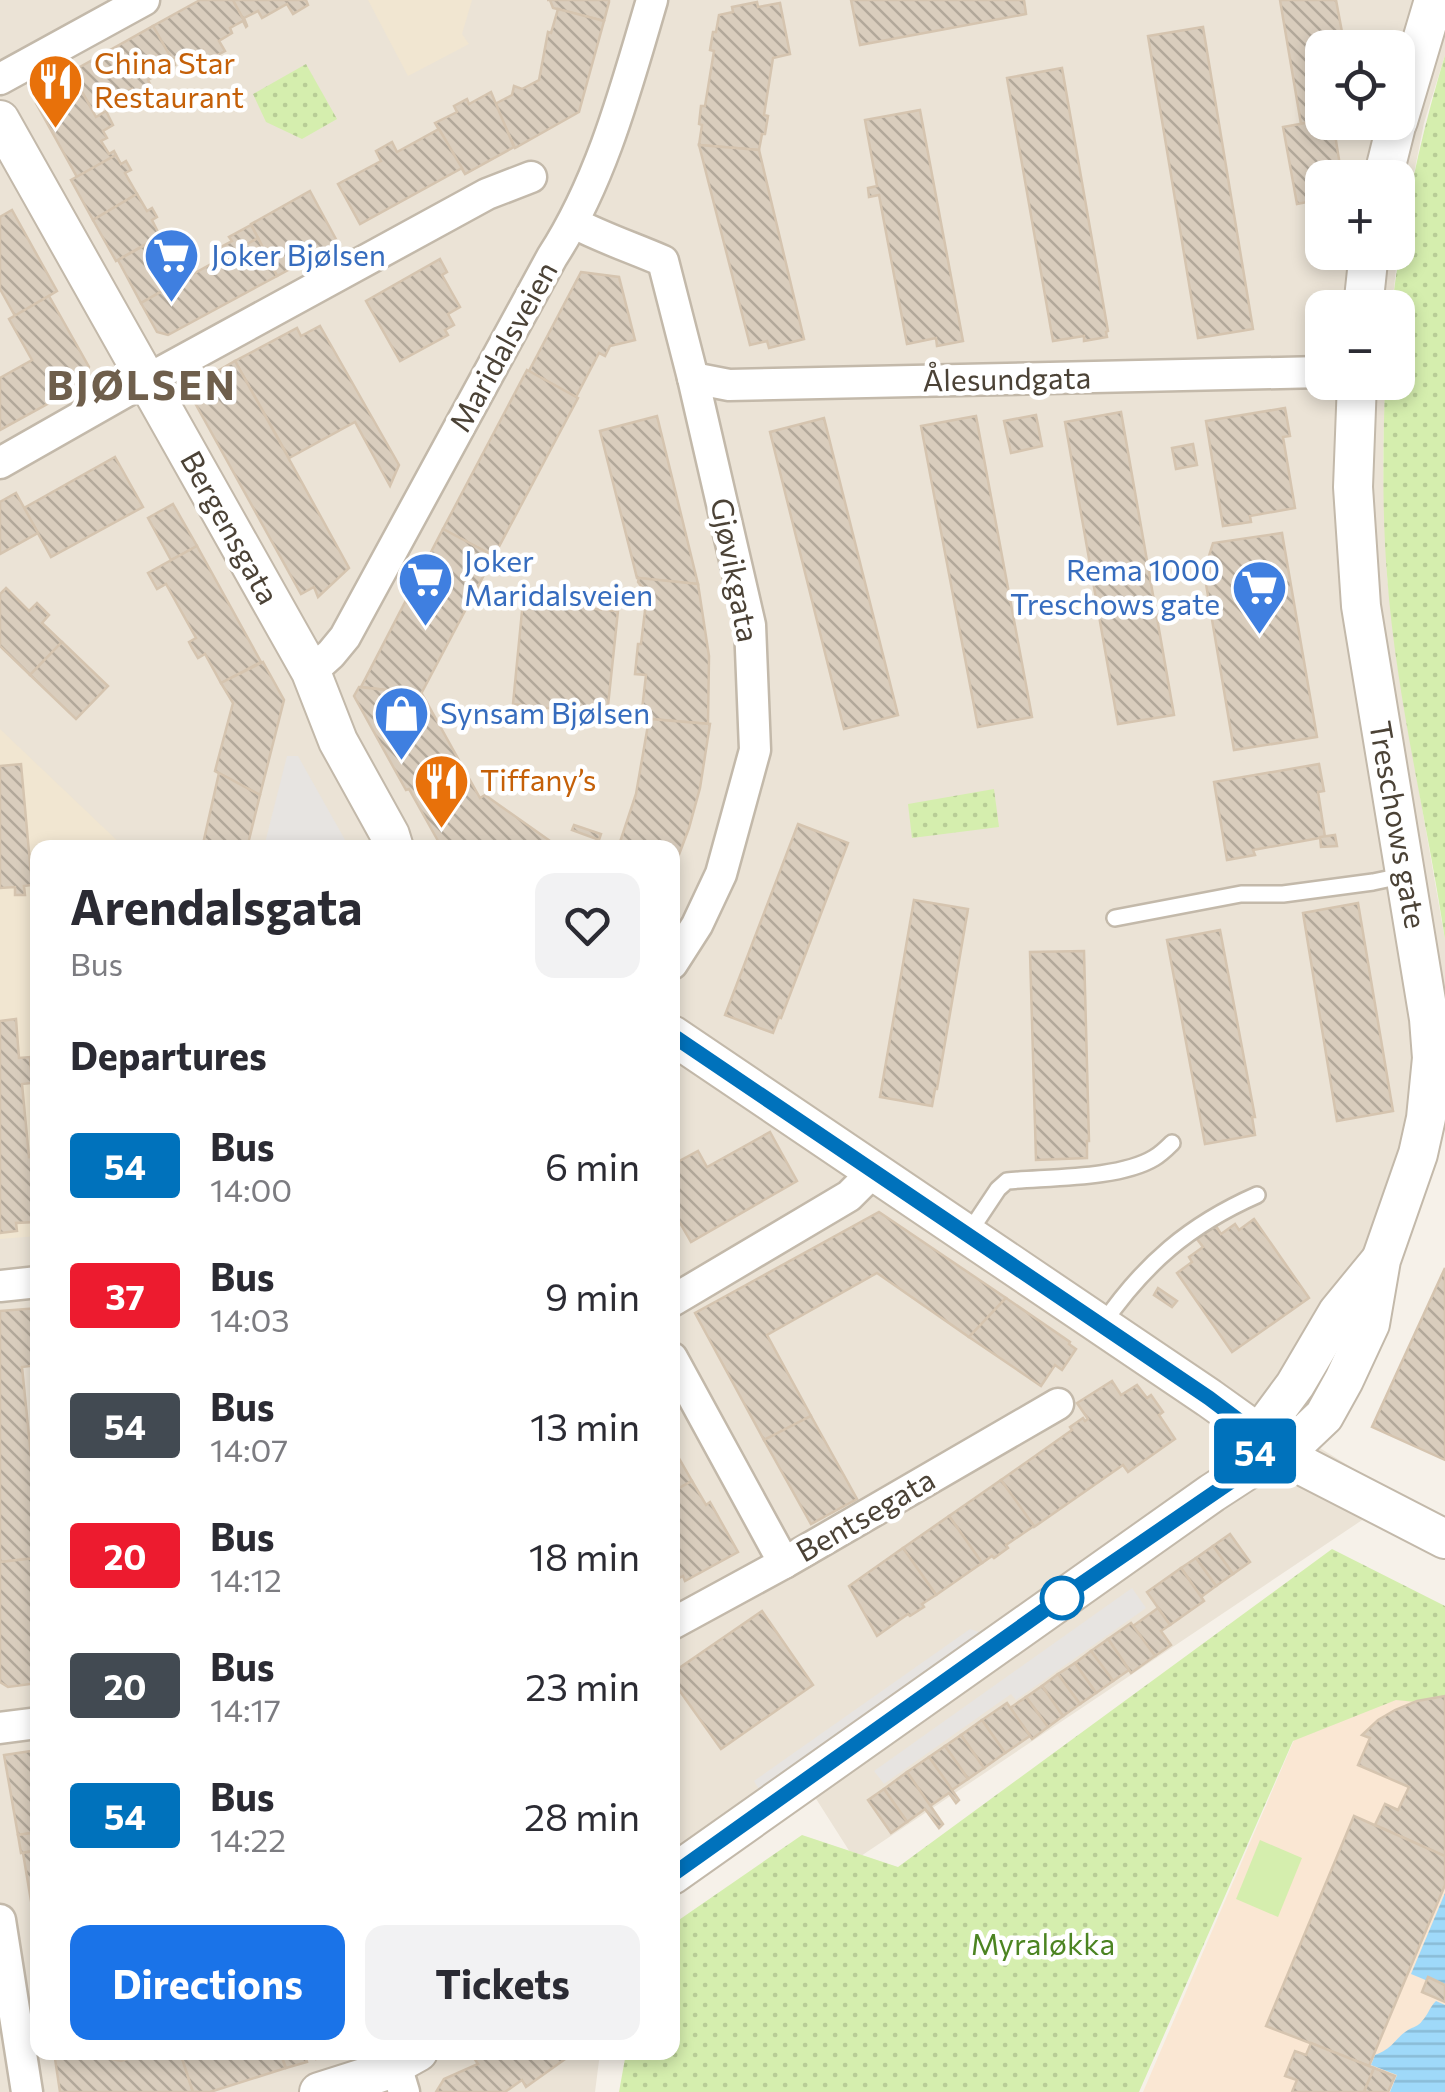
<!DOCTYPE html>
<html lang="en">
<head>
<meta charset="utf-8">
<style>
  :root { --surface:#fff; --page:#f2f2f3; --text:#2b2b33; --muted:#7c7c81; --accent:#1a73e8 }
  body { margin:0; font-family:Commissioner,sans-serif; background:var(--page); color:var(--text); height:100vh; display:flex; flex-direction:column; font-size:38px; white-space:nowrap }
  * { box-sizing:border-box; margin:0 }
  p { font-size:32px; color:var(--muted) }
  .icon { flex:none; width:55px; height:55px; fill:none; stroke:currentColor; stroke-width:2; stroke-linecap:round; stroke-linejoin:round }
  .map { position:relative; flex:1; overflow:hidden }
  .drawer { position:absolute; left:30px; top:840px; width:650px; height:1220px; display:flex; flex-direction:column; background:var(--surface); border-radius:20px; box-shadow:0 5px 15px #0003 }
  .drawer>* { flex:none }
  .badge { padding:0 20px; border-radius:8px; font-size:35px; line-height:65px }
  .fabs { position:absolute; left:1305px; top:30px; display:grid; gap:20px }
  .fabs a { display:grid; place-items:center; width:110px; height:110px; border-radius:20px; background:var(--surface); box-shadow:0 5px 15px #0003; font-size:50px }
  .map>.badge { position:absolute; translate:-50% -50%; box-shadow:0 0 0 5px #fff }
  h2 { padding:0 40px; font-size:38px; line-height:90px }
  .round { display:grid; place-items:center; flex:none; width:105px; height:105px; border-radius:20px; background:var(--page) }
  .summary { display:flex; align-items:center; justify-content:space-between; height:170px; padding:0 40px }
  h1 { font-size:48px; font-weight:700; line-height:75px }
  .cta { display:flex; gap:20px; margin-top:auto; padding:20px 40px }
  .cta a { flex:1; height:115px; border-radius:20px; background:var(--accent); color:#fff; font-size:40px; font-weight:700; line-height:115px; text-align:center }
  .cta a+a { background:var(--page); color:var(--text) }
  ul { padding:0; list-style:none }
  li { display:flex; align-items:center; gap:30px; height:130px; padding:0 40px }
  li div { flex:1 }
  li b { display:block; font-size:38px }
  li em { font-style:normal }
  li .badge { min-width:110px; font-weight:700; text-align:center }
  .map>svg:first-child { display:block }
  .residential { fill:#ebe3d6; fill-rule:evenodd }
  .commercial { fill:#fae7d3 }
  .education { fill:#f1e6d1 }
  .grass { fill:#d5eeae }
  .park { fill:url(#park-dots) }
  .parking { fill:#e7e4e1 }
  .water { fill:url(#water-rules) }
  .building { fill:url(#building-back-hatch); stroke:#d5c4af; stroke-width:2.5 }
  .lines { fill:none; stroke-linecap:round; stroke-linejoin:round }
  .service-casing { stroke:#c3b9aa; stroke-width:20 }
  .minor-casing { stroke:#c3b9aa; stroke-width:35 }
  .tertiary-casing { stroke:#c3b9aa; stroke-width:42 }
  .service { stroke:#fff; stroke-width:15 }
  .minor { stroke:#fff; stroke-width:30 }
  .tertiary { stroke:#fff; stroke-width:38 }
  .line-casing { stroke:#fff; stroke-width:22 }
  .line { stroke:#0072bc; stroke-width:15 }
  .stop-dot { fill:#fff; stroke:#0072bc; stroke-width:5 }
  .labels { text-anchor:middle; stroke-width:9; stroke-linejoin:round; paint-order:stroke }
  .food-label { font-size:30px; fill:#c56008; stroke:#fff; text-anchor:start }
  .shop-label { font-size:30px; fill:#366cbe; stroke:#fff; text-anchor:start }
  .street-label { font-size:30px; fill:#4b4236; stroke:#fff }
  .park-label { font-size:30px; fill:#4c8422; stroke:#fff }
  .district-label { font-size:40px; font-weight:bold; letter-spacing:2.5px; fill:#6f5f4c; stroke:#fff }
</style>
</head>
<body>
<div class="map">
<svg width="1445" height="2092" viewBox="0 0 1445 2092">
  <defs>
    <pattern id="park-dots" width="8" height="8" patternUnits="userSpaceOnUse" patternTransform="scale(2.5)"><rect width="8" height="8" fill="#d5eeae"/><path d="M2 2h.1M6 6h.1" fill="none" stroke="#b8cd96" stroke-width="1.8" stroke-linecap="round"/></pattern>
    <pattern id="water-rules" width="6" height="5" patternUnits="userSpaceOnUse" patternTransform="scale(2.5)"><rect width="6" height="5" fill="#9fd9f9"/><path d="M0 2.5h6" fill="none" stroke="#8abbd6"/></pattern>
    <pattern id="building-back-hatch" width="6" height="6" patternUnits="userSpaceOnUse" patternTransform="scale(2.5)"><rect width="6" height="6" fill="#d9cdbd"/><path d="M-1 5l2 2M0 0l6 6M5-1l2 2" fill="none" stroke="#b2a89a"/></pattern>
  </defs>
  <rect width="100%" height="100%" fill="#f6f1e9"/>
  <path class="residential" d="M0 0H1445V55L1424 123 1397 259 1392 307 1322 308V382L1385 383 1383 462 1387 576 1398 669 1445 940V1109L1284 1426 1398 1496 855 1860 799 1772 673 1861 672 848H38V2052L600 2053 595 2092H0ZM1322 48H1398V122H1322ZM1322 178H1398V252H1322Z"/>
  <path class="commercial" d="M1380 1678 1445 1689V2092H1143L1300 1726Z"/>
  <g class="education">
    <path d="M368 0H472L462 34 469 44 408 76Z"/>
    <path d="M0 729 124 847 38 848 37 1236 0 1239Z"/>
  </g>
  <path class="grass" d="M1260 1840 1302 1858 1278 1917 1236 1899Z"/>
  <g class="park">
    <path d="M1445 55V940C1427 818 1396 698 1387 575 1382 511 1383 447 1385 383L1398 382V308L1392 307C1402 222 1420 138 1445 55Z"/>
    <path d="M306 64 337 119 302 139 266 122 253 94Z"/>
    <path d="M994 789 999 827 912 838 908 804Z"/>
    <path d="M1332 1549 1445 1606V1705L1396 1700 1293 1741 1139 2092H619L626 2053 672 2052 673 1924 802 1835 898 1867Z"/>
  </g>
  <g class="parking">
    <path d="M287 756H298L349 847H264Z"/>
    <path d="M1132 1588 1146 1608 1016 1700 1011 1694 884 1784 874 1771Z"/>
    <path d="M970 1629 982 1633 760 1791 754 1781Z"/>
  </g>
  <g class="water">
    <path d="M1445 1893V1988L1411 1974Z"/>
    <path d="M1436 2001 1445 2005V2092H1390L1397 2075 1371 2065 1375 2055C1394 2048 1394 2039 1408 2030 1413 2027 1419 2026 1422 2021 1428 2015 1429 2008 1436 2001Z"/>
  </g>
  <g class="building">
    <path d="M200 0H233L247 26 246 27 243 21 230 28 232 33 219 41 225 51 208 60 203 50 190 57 187 52 173 59 175 65 153 26Z"/>
    <path d="M233 0H306L308 5 293 14 287 4 262 18 258 11 244 18 247 26Z"/>
    <path d="M547 0H609V2L604 21 553 8 550 0Z"/>
    <path d="M851 0H1024L1026 14 860 45Z"/>
    <path d="M1280 0H1336L1345 48H1322V120L1301 124Z"/>
    <path d="M757 2 758 7 780 3 790 54 773 58 764 115 768 116 765 134H762L759 150 699 145 702 125 699 124 701 106H705L714 51 710 50 713 32H716L719 15 733 12 732 7Z"/>
    <path d="M558 9 604 21 579 112 515 148 495 104 512 95 514 86 522 89 539 80 548 32 551 33Z"/>
    <path d="M153 26 175 65 148 80 153 90 138 99 132 89 92 110 71 72Z"/>
    <path d="M1203 27 1253 329 1198 338 1148 36Z"/>
    <path d="M1062 68 1108 331 1106 332 1107 337 1084 341V336L1053 341 1007 78Z"/>
    <path d="M71 72 96 117 106 111 113 125 103 131 107 138 101 141 109 154 114 151 116 155 77 177 36 103 41 87Z"/>
    <path d="M491 92 514 147 465 174 435 123 457 112 454 106 467 99 469 104Z"/>
    <path d="M920 110 963 341 937 346 936 338 907 344 879 195 869 197 868 188 877 186 865 120Z"/>
    <path d="M1322 120V122H1333L1341 172 1333 174 1334 178H1322V199L1297 204 1283 127Z"/>
    <path d="M439 129 462 168 360 224 338 184 381 161 376 151 392 142 397 152Z"/>
    <path d="M699 145 759 150 804 339 769 348 767 341 750 345Z"/>
    <path d="M116 155 121 164 126 161 131 170 125 173 137 194 93 220 71 180Z"/>
    <path d="M310 191 338 243 277 276 251 224Z"/>
    <path d="M137 194 147 211 152 208 157 217 152 220 160 236 116 261 93 220Z"/>
    <path d="M12 210 57 291 15 316 0 289V217Z"/>
    <path d="M251 225 258 238 222 259 217 249 232 241 229 237Z"/>
    <path d="M158 238 162 245 158 247 178 282 141 303 118 260Z"/>
    <path d="M258 238 277 276 168 335 157 332 141 303Z"/>
    <path d="M440 259 447 272 442 275 460 307 448 314 454 325 445 330 448 335 400 361 366 301Z"/>
    <path d="M581 272 619 277 635 340 610 346 605 356 599 353 576 397 529 371Z"/>
    <path d="M49 296 89 367 84 384 0 430V378L32 360 9 319Z"/>
    <path d="M320 326 399 465 390 486 355 422 289 458 235 361 297 328 301 336Z"/>
    <path d="M235 361 349 568 318 597 314 587 301 594 195 403 205 397H202L195 384Z"/>
    <path d="M527 370 578 398 494 556 443 529Z"/>
    <path d="M1285 408 1290 436 1283 437 1295 508 1250 516 1251 522 1223 526 1206 421Z"/>
    <path d="M1121 412 1174 715 1118 724 1065 422Z"/>
    <path d="M1036 415 1042 446 1011 453 1004 421Z"/>
    <path d="M657 416 698 584 637 578 600 431Z"/>
    <path d="M976 416 1032 717 978 727 921 426Z"/>
    <path d="M824 418 898 715 844 729 770 432Z"/>
    <path d="M1193 444 1197 465 1176 469 1172 448Z"/>
    <path d="M115 457 143 507 51 557 24 508Z"/>
    <path d="M16 493 38 533 0 554V502Z"/>
    <path d="M173 504 197 546 171 560 148 518Z"/>
    <path d="M443 529 494 556 421 694 361 687Z"/>
    <path d="M1282 533 1317 737 1234 750 1204 572 1213 543Z"/>
    <path d="M197 546 261 662 221 683 205 654 198 658 192 648 189 642 196 638 166 584 157 589 148 573Z"/>
    <path d="M639 578 698 584 709 656 708 724 641 718 646 675 635 674 638 644H641L647 594 638 582Z"/>
    <path d="M6 588 29 611 37 603 49 615 42 623 62 642 30 675 0 646V594Z"/>
    <path d="M557 597 567 598 566 606 575 607V599L586 600 585 608 618 611 607 715 513 704 523 601 556 605Z"/>
    <path d="M62 642 108 686 76 719 30 675Z"/>
    <path d="M263 662 284 700 260 795 215 771 233 703 221 683Z"/>
    <path d="M359 687 422 694 480 798 485 795 560 848H464L456 842 442 848 409 789 406 790 354 696Z"/>
    <path d="M649 719 710 724 700 788 689 828 672 873V848H618L636 794Z"/>
    <path d="M21 764 32 885 24 886 25 895H15V887L0 888V766Z"/>
    <path d="M1319 764 1324 791 1318 792 1325 837 1253 850 1255 855 1227 860 1214 782Z"/>
    <path d="M219 773 260 795 247 848H206L203 844Z"/>
    <path d="M798 824 848 843 781 1018 779 1017 773 1033 725 1015Z"/>
    <path d="M574 825 601 834 599 840 572 830Z"/>
    <path d="M1335 835 1337 846 1321 847 1320 837Z"/>
    <path d="M914 900 968 909 937 1089H935L932 1106 880 1097Z"/>
    <path d="M1358 903 1393 1111 1337 1121 1303 913Z"/>
    <path d="M1220 930 1255 1117H1252L1255 1135 1205 1144 1167 940Z"/>
    <path d="M1084 951 1089 1141H1087V1158L1036 1160 1030 952Z"/>
    <path d="M16 1019 19 1058 30 1057 32 1083 22 1084 29 1157 38 1156V1181L31 1182 35 1222 16 1223 17 1231 0 1233V1021Z"/>
    <path d="M770 1132 797 1181 691 1242 672 1209V1165L698 1151 707 1167Z"/>
    <path d="M879 1212 1006 1298 969 1337 877 1273 767 1335 811 1416 764 1440 695 1313Z"/>
    <path d="M1254 1219 1309 1298 1232 1352 1177 1273 1192 1262 1189 1257 1203 1247 1197 1239 1216 1226 1221 1234 1235 1224 1239 1230Z"/>
    <path d="M1445 1268V1460L1372 1427Z"/>
    <path d="M1158 1288 1177 1301 1172 1307 1154 1295Z"/>
    <path d="M1006 1298 1070 1342 1069 1344 1076 1349 1062 1370 1055 1365 1041 1386 969 1337Z"/>
    <path d="M38 1308V1365L22 1367 38 1525V1558L0 1562V1311Z"/>
    <path d="M1112 1381 1121 1395 1137 1385 1147 1398 1151 1395 1163 1412 1159 1415 1175 1439 1128 1472 1123 1465 1034 1527 1001 1480 1072 1430 1070 1427 1083 1418 1085 1421 1088 1419 1077 1403Z"/>
    <path d="M811 1416 857 1499 811 1524 764 1440Z"/>
    <path d="M672 1446 692 1481 672 1492Z"/>
    <path d="M1001 1480 1034 1526 1006 1545 1008 1548 994 1558 992 1556 982 1563 949 1516Z"/>
    <path d="M692 1481 706 1505 710 1502 738 1552 685 1581 683 1576 672 1582V1492Z"/>
    <path d="M949 1516 982 1563 936 1595 903 1548Z"/>
    <path d="M1230 1534 1250 1562 1233 1574 1213 1546Z"/>
    <path d="M1213 1546 1233 1574 1216 1586 1196 1558Z"/>
    <path d="M903 1548 936 1595 922 1604 924 1607 910 1616 908 1614 877 1636 849 1586Z"/>
    <path d="M36 1558 38 1683 8 1687 0 1682V1562Z"/>
    <path d="M1196 1558 1216 1586 1201 1597 1181 1568Z"/>
    <path d="M1181 1568 1204 1601 1170 1625 1147 1592Z"/>
    <path d="M1158 1608 1170 1625 1161 1631 1171 1645 1155 1656 1133 1626Z"/>
    <path d="M762 1611 813 1685 721 1749 672 1680V1673Z"/>
    <path d="M1131 1623 1155 1656 1131 1673 1108 1639Z"/>
    <path d="M1108 1639 1129 1670 1113 1681 1091 1651Z"/>
    <path d="M1091 1651 1113 1681 1096 1693 1075 1663Z"/>
    <path d="M1075 1663 1096 1693 1080 1704 1058 1674Z"/>
    <path d="M1058 1674 1080 1704 1063 1716 1042 1686Z"/>
    <path d="M1042 1686 1063 1716 1048 1727 1026 1697Z"/>
    <path d="M1445 1696V1856L1375 1825 1385 1804 1398 1810 1409 1787 1358 1765 1370 1738 1362 1735 1378 1720 1395 1710 1417 1701Z"/>
    <path d="M1026 1697 1048 1727 1032 1739 1010 1708Z"/>
    <path d="M1007 1703 1030 1736 1005 1753 982 1720Z"/>
    <path d="M982 1720 1005 1753 984 1768 961 1735Z"/>
    <path d="M961 1735 984 1768 968 1779 945 1746Z"/>
    <path d="M945 1746 968 1779 952 1790 929 1757Z"/>
    <path d="M38 1750V1832L18 1835 4 1755Z"/>
    <path d="M929 1757 959 1800 956 1803 949 1793 930 1806 907 1772Z"/>
    <path d="M907 1772 943 1824 939 1828 925 1809 907 1822 884 1789Z"/>
    <path d="M884 1789 907 1822 891 1833 868 1800Z"/>
    <path d="M1354 1816 1445 1856V1885L1369 2066 1266 2026Z"/>
    <path d="M38 1832V1850L21 1853 18 1835Z"/>
    <path d="M38 1850V1943L23 1853Z"/>
    <path d="M1428 1977 1445 1985V2002L1422 1992Z"/>
    <path d="M1311 2043 1374 2068 1364 2092H1292L1297 2080 1285 2076 1295 2051 1306 2055Z"/>
    <path d="M54 2052H110L111 2059 121 2061 150 2052H180L193 2092H60Z"/>
    <path d="M180 2052H280L286 2068 210 2092H193Z"/>
    <path d="M280 2052H339L316 2059 314 2053 305 2056 307 2062 286 2068Z"/>
    <path d="M470 2052H575L526 2087 522 2080 505 2092H436L444 2079 478 2064Z"/>
    <path d="M1374 2068 1395 2076 1388 2092H1364Z"/>
  </g>
  <g class="lines">
    <defs>
      <g id="service">
        <path d="M1115 918 1241 894H1283L1373 882 1406 875"/>
        <path d="M968 1234 998 1189 1007 1181C1048 1177 1119 1179 1154 1158 1161 1154 1166 1149 1172 1143"/>
        <path d="M1102 1325C1144 1264 1189 1225 1257 1195"/>
      </g>
      <g id="minor">
        <path d="M0 79 144 0"/>
        <path d="M574 223C603 238 633 248 663 261L693 378 750 625 755 750 721 874 697 925 672 964"/>
        <path d="M693 378 729 385 1322 372"/>
        <path d="M0 463 123 393 487 194 531 177"/>
        <path d="M311 672 331 654 345 637 552 257C602 180 626 88 652 0"/>
        <path d="M0 1286 38 1282"/>
        <path d="M672 1301 849 1196 875 1170"/>
        <path d="M672 1358 784 1563"/>
        <path d="M672 1624 784 1563 1058 1404"/>
        <path d="M0 1728 38 1723"/>
        <path d="M0 1920 27 2092"/>
        <path d="M392 2052 404 2092"/>
      </g>
      <g id="tertiary">
        <path d="M0 120 311 672 338 741 390 835 394 848"/>
        <path d="M1398 121 1434 0"/>
        <path d="M1383 178 1397 122"/>
        <path d="M1363 308 1369 252"/>
        <path d="M672 1035 1209 1398 1307 1468 1445 1539"/>
        <path d="M1254 1458 1258 1435 1295 1385 1338 1312 1379 1262"/>
        <path d="M672 1875 1212 1493 1252 1467 1284 1454 1324 1416 1344 1380 1370 1324 1381 1260 1418 1154 1426 1118 1432 1058 1429 1019 1361 606 1353 487 1357 382"/>
        <path d="M319 2092 382 2072 418 2052"/>
      </g>
    </defs>
    <use href="#service" class="service-casing"/>
    <use href="#minor" class="minor-casing"/>
    <use href="#tertiary" class="tertiary-casing"/>
    <use href="#service" class="service"/>
    <use href="#minor" class="minor"/>
    <use href="#tertiary" class="tertiary"/>
  </g>
  <g class="lines">
    <defs>
      <path id="line" d="M672 1035 1209 1398 1258 1435 1252 1467 1074 1589 672 1875"/>
    </defs>
    <use href="#line" class="line-casing"/>
    <use href="#line" class="line"/>
  </g>
  <defs>
    <symbol id="restaurant-pin" viewBox="-11 -11 22 30"><path d="M0 17L-7.5 6A9.5 9.5 0 1 1 7.5 6Z" fill="#e8710a" stroke="#fff"/><path d="M-5-6h1v4h1v-4h1v4h1v-4h1v5L-1.5 .5V6h-2V.5L-5-1ZM5-6V6H3V1.5H1.5Q1.5-4 5-6Z" fill="#fff"/></symbol>
    <symbol id="supermarket-pin" viewBox="-11 -11 22 30"><path d="M0 17L-7.5 6A9.5 9.5 0 1 1 7.5 6Z" fill="#3f7fe0" stroke="#fff"/><path d="M-6-5.5h2.5l.6 2H6L4.5 2H-2.5L-4.4-4H-6ZM-1.5 3.2a1.3 1.3 0 1 0 .1 0ZM3 3.2a1.3 1.3 0 1 0 .1 0Z" fill="#fff"/></symbol>
    <symbol id="shop-pin" viewBox="-11 -11 22 30"><path d="M0 17L-7.5 6A9.5 9.5 0 1 1 7.5 6Z" fill="#3f7fe0" stroke="#fff"/><path d="M-5-2.5h2.3a2.7 3.5 0 0 1 5.4 0H5L5.5 6h-11ZM-1.5-2.5h3a1.5 2.3 0 0 0-3 0Z" fill="#fff"/></symbol>
  </defs>
  <g fill-rule="evenodd">
    <use href="#restaurant-pin" x="24" y="50" width="63" height="86"/>
    <use href="#supermarket-pin" x="140" y="224" width="63" height="86"/>
    <use href="#supermarket-pin" x="394" y="548" width="63" height="86"/>
    <use href="#supermarket-pin" x="1228" y="556" width="63" height="86"/>
    <use href="#shop-pin" x="370" y="682" width="63" height="86"/>
    <use href="#restaurant-pin" x="410" y="750" width="63" height="86"/>
  </g>
  <circle class="stop-dot" cx="1062" cy="1598" r="20"/>
  <g class="labels">
    <g class="food-label">
      <text x="94" y="74">China Star<tspan x="94" dy="34">Restaurant</tspan></text>
      <text x="480" y="791">Tiffany’s</text>
    </g>
    <g class="shop-label">
      <text x="211" y="266">Joker Bjølsen</text>
      <text x="464" y="572">Joker<tspan x="464" dy="34">Maridalsveien</tspan></text>
      <text x="1220" y="581" text-anchor="end">Rema 1000<tspan x="1220" dy="34">Treschows gate</tspan></text>
      <text x="440" y="724">Synsam Bjølsen</text>
    </g>
    <g class="street-label">
      <text transform="translate(504 347) rotate(-61)" y="10">Maridalsveien</text>
      <text transform="translate(1007 380) rotate(-1)" y="10">Ålesundgata</text>
      <text transform="translate(229 528) rotate(61)" y="10">Bergensgata</text>
      <text transform="translate(734 570) rotate(79)" y="10">Gjøvikgata</text>
      <text transform="translate(1397 825) rotate(80)" y="10">Treschows gate</text>
      <text transform="translate(866 1516) rotate(-30)" y="10">Bentsegata</text>
    </g>
    <g class="park-label">
      <text x="1043" y="1955">Myraløkka</text>
    </g>
    <g class="district-label">
      <text x="142" y="400">BJØLSEN</text>
    </g>
  </g>
</svg>
<div class="fabs">
<a><svg class="icon" aria-label="locate" viewBox="0 0 24 24"><circle cx="12" cy="12" r="6"/><path d="M12 2v4M12 18v4M2 12h4M18 12h4"/></svg></a>
<a>+</a>
<a>−</a>
</div>
<b class="badge" style="left:1255px;top:1451px;background:#0072bc;color:#fff">54</b>
<section class="drawer">
<div class="summary"><div><h1>Arendalsgata</h1><p>Bus</p></div><a class="round"><svg class="icon" aria-label="heart" viewBox="0 0 24 24"><path d="M12 20l-8-8c-3-5 5-10 8-4 3-6 11-1 8 4z"/></svg></a></div>
<h2>Departures</h2>
<ul>
<li><span class="badge" style="background:#0072bc;color:#fff">54</span><div><b>Bus</b><p>14:00</p></div><em>6 min</em></li>
<li><span class="badge" style="background:#ed1b2f;color:#fff">37</span><div><b>Bus</b><p>14:03</p></div><em>9 min</em></li>
<li><span class="badge" style="background:#424a52;color:#fff">54</span><div><b>Bus</b><p>14:07</p></div><em>13 min</em></li>
<li><span class="badge" style="background:#ed1b2f;color:#fff">20</span><div><b>Bus</b><p>14:12</p></div><em>18 min</em></li>
<li><span class="badge" style="background:#424a52;color:#fff">20</span><div><b>Bus</b><p>14:17</p></div><em>23 min</em></li>
<li><span class="badge" style="background:#0072bc;color:#fff">54</span><div><b>Bus</b><p>14:22</p></div><em>28 min</em></li>
</ul>
<div class="cta"><a>Directions</a><a>Tickets</a></div>
</section>
</div>
</body>
</html>
